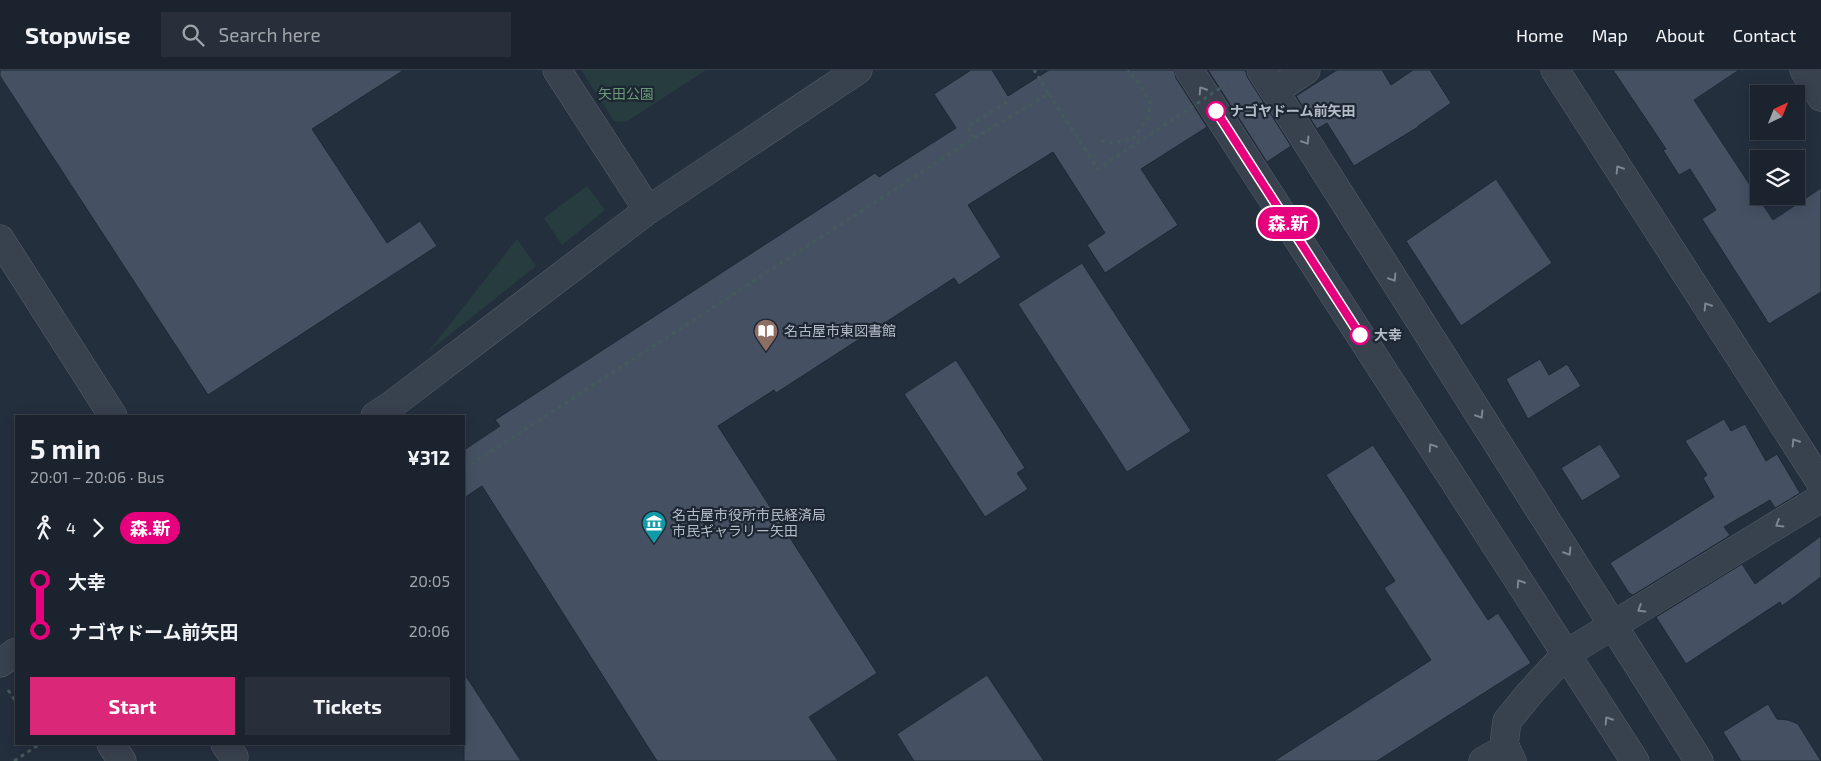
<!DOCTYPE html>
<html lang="en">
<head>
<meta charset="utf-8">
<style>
  :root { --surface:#1b232e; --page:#282f3a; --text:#f1f3f6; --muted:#a0a4aa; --line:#39404a; --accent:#db2777 }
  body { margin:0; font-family:"Exo 2","Noto Sans JP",sans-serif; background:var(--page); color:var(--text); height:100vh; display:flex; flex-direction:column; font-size:19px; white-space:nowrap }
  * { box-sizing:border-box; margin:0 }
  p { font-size:16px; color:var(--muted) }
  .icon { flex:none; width:28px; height:28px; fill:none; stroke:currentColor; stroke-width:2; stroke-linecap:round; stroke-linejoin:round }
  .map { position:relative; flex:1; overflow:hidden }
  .details { position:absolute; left:15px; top:345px; width:450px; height:330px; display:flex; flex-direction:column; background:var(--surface); border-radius:0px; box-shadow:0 2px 12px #0003,0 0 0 1px var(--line) }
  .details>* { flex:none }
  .badge { padding:0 10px; border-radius:16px; font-size:18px; line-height:32px }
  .needle { width:32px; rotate:43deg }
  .fabs { position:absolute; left:1750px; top:15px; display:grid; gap:10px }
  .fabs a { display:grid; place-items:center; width:55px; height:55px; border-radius:0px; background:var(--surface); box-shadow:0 2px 12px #0003,0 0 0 1px var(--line); font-size:25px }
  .map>.badge { position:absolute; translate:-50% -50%; box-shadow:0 0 0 2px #fff }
  .legs { display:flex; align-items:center; gap:8px; height:55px; padding:0 15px; font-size:16px }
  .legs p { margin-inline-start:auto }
  .overview { display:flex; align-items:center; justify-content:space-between; height:85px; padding:0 15px }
  h1 { font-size:28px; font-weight:700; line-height:38px }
  .action { display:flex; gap:10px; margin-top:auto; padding:10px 15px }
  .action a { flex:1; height:58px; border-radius:0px; background:var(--accent); color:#fff; font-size:20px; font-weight:700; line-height:58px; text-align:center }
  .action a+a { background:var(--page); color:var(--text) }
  ul { padding:0 15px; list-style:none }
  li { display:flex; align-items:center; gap:18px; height:50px; font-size:19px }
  li i { display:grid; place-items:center; width:8px; height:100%; margin:0 6px; background:currentColor }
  li i::after { content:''; width:12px; height:12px; margin:-6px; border:4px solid; border-radius:50%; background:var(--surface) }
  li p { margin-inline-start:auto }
  li:first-child i { background:linear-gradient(#0000 50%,currentColor 0) }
  li:last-child i { background:linear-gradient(currentColor 50%,#0000 0) }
  header { display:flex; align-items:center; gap:30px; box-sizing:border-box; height:70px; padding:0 25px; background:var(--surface); border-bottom:1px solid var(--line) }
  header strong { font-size:24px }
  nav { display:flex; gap:28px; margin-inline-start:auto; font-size:18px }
  .search { width:350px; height:45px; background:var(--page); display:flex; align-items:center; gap:12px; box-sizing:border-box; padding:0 18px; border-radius:0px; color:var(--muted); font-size:19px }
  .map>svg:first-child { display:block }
  .green { fill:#263c3f }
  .building { fill:#455162; stroke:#1f2835 }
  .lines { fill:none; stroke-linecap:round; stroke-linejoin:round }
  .minor-casing { stroke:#565f6c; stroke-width:29 }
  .path { stroke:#44595c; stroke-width:3; stroke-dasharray:4 4; stroke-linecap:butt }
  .minor { stroke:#38414e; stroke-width:28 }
  .path-bridge { stroke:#44595c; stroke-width:3; stroke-dasharray:4 4; stroke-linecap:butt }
  .oneway { stroke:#7c8592 }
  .line-1-casing { stroke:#fff; stroke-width:11 }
  .line-1 { stroke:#e6007e; stroke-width:8 }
  .stop-1-dot { fill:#fff; stroke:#e6007e; stroke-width:2.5 }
  .labels { text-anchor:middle; stroke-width:4.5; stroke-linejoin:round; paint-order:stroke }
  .park-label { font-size:14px; fill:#6b9a76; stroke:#1d2633 }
  .stop-label { font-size:14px; font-weight:bold; fill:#b4bcc9; stroke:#1d2633; text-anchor:start }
  .poi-label { font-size:14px; fill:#b4bcc9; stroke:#1d2633; text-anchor:start }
</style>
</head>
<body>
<header>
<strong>Stopwise</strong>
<div class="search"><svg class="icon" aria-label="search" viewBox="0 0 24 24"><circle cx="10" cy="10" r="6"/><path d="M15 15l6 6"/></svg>Search here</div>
<nav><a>Home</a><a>Map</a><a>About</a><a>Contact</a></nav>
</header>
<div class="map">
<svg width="1821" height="691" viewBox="0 0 1821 691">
  <rect width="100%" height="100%" fill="#242f3e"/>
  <g class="green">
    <path d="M581 0H706L626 52 614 51Z"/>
    <path d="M587 116 605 140 562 175 544 148Z"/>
    <path d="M517 169 536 196 428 282Z"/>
  </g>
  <g class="building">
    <path d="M0 0H404L312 59 387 173 420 151 437 176 208 325 0 6Z"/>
    <path d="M971 0H992L1008 26 1049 0H1174L1176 8 1207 57 1141 99 1178 155 1105 203 1087 175 1105 163 1053 82 968 135 1001 187 959 215 954 208 776 323 774 320 718 356 877 603 809 647 838 691H657L482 416 464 428V380L500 356 495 350 875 103 879 107 956 58 934 24Z"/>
    <path d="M1208 0H1245L1248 8 1291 76 1267 92Z"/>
    <path d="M1337 0H1382L1391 15 1413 0H1430L1451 33 1418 56V57L1354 96 1327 53 1317 59 1296 26Z"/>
    <path d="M1613 0H1739L1694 30 1773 150 1821 118V222L1769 254 1702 149 1716 140 1690 99 1679 105 1663 80 1666 79Z"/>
    <path d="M1496 109 1552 193 1461 256 1406 171Z"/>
    <path d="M1082 193 1191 361 1127 402 1018 234Z"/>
    <path d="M1540 289 1549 305 1567 294 1581 316 1528 349 1506 309Z"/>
    <path d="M956 290 1025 398 1017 403 1028 419 985 447 904 324Z"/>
    <path d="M1724 349 1731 361 1745 354 1766 391 1777 384 1800 423 1775 438 1770 430 1724 457 1730 465 1726 468 1633 525 1629 523 1610 493 1714 427 1703 408 1707 405 1685 371Z"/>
    <path d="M1600 374 1621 407 1582 431 1561 398Z"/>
    <path d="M1373 375 1488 550 1498 543 1531 593 1377 691H1274L1431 590 1384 518 1395 511 1326 405Z"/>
    <path d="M1821 466V507L1782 536 1780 532 1686 594 1656 547 1742 494 1755 514Z"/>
    <path d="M464 603 521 691H464Z"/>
    <path d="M987 605 1044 691H914L897 664Z"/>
    <path d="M1768 634 1777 649 1788 650 1798 654 1821 691H1741L1723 662Z"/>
  </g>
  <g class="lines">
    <defs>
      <g id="minor">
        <path d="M557 0 648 140"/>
        <path d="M1189 0 1635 691"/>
        <path d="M1261 0 1699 691"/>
        <path d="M1555 0 1821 413"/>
        <path d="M1804 0 1821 27"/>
        <path d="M1275 21 1306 0"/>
        <path d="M0 169 113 346"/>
        <path d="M375 346 393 334 648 140 858 0"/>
        <path d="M0 593 16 582"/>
        <path d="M111 674 122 691"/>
        <path d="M225 674 234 687"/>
        <path d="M1483 691 1506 678"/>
        <path d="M1512 691 1504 675 1507 651 1530 623 1566 584 1821 428"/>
      </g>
    </defs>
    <use href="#minor" class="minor-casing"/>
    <g class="path">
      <path d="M974 68 967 57 1009 31"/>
      <path d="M1101 71 1114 73 1134 68 1148 48 1150 32 1141 16 1128 0"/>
      <path d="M464 399 974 68 1049 24 1034 0"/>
      <path d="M8 620 16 632"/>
      <path d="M14 691 40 674"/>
    </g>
    <use href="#minor" class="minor"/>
    <path class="path-bridge" d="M1049 24 1098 99 1225 15"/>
  </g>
  <defs><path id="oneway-chevron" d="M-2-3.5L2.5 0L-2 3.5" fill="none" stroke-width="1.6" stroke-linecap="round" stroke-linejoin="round" transform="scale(1.25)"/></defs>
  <g class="oneway">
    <use href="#oneway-chevron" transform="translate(1202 20) rotate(-123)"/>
    <use href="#oneway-chevron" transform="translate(1306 71) rotate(58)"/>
    <use href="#oneway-chevron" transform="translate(1619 99) rotate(-123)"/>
    <use href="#oneway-chevron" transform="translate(1393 208) rotate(58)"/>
    <use href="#oneway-chevron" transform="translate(1707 236) rotate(-123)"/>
    <use href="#oneway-chevron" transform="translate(1480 345) rotate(58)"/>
    <use href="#oneway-chevron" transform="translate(1795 372) rotate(-123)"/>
    <use href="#oneway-chevron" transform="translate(1432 377) rotate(-123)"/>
    <use href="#oneway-chevron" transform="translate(1779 454) rotate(148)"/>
    <use href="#oneway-chevron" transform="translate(1568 482) rotate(58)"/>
    <use href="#oneway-chevron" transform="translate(1520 513) rotate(-123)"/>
    <use href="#oneway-chevron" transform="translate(1641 539) rotate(148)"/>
    <use href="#oneway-chevron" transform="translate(1608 650) rotate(-123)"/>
  </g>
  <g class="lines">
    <defs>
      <path id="line-1" d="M1216 41 1360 265"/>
    </defs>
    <use href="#line-1" class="line-1-casing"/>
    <use href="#line-1" class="line-1"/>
  </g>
  <defs>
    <symbol id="library-pin" viewBox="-11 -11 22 30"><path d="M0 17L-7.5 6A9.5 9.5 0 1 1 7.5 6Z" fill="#8d6e63" stroke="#1d2633"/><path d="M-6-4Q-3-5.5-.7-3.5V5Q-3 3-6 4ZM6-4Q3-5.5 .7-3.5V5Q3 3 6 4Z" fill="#fff"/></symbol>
    <symbol id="museum-pin" viewBox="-11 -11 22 30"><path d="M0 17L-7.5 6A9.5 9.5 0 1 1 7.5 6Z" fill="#0f9aa8" stroke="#1d2633"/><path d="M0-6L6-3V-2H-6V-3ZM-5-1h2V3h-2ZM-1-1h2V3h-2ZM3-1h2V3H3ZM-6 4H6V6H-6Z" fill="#fff"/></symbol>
  </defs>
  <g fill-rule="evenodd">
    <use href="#library-pin" x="752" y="247" width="28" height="38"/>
    <use href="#museum-pin" x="640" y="439" width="28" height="38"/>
  </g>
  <g class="stop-1-dot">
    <circle cx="1216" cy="41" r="9"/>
    <circle cx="1360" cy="265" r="9"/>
  </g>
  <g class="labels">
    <g class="park-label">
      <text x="626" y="29">矢田公園</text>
    </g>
    <g class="stop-label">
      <text x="1230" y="46">ナゴヤドーム前矢田</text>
      <text x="1374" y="270">大幸</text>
    </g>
    <g class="poi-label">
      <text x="784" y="266">名古屋市東図書館</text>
      <text x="672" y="450">名古屋市役所市民経済局<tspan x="672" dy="16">市民ギャラリー矢田</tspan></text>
    </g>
  </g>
</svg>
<div class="fabs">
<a><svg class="needle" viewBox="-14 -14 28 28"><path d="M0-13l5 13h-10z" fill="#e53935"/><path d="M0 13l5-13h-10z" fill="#a0a4aa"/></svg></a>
<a><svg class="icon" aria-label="layers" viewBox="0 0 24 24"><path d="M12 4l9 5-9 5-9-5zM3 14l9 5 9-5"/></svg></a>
</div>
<b class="badge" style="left:1288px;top:153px;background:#e6007e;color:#fff">森.新</b>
<section class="details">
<div class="overview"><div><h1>5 min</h1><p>20:01 – 20:06 · Bus</p></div><b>¥312</b></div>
<div class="legs"><svg class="icon" aria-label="walk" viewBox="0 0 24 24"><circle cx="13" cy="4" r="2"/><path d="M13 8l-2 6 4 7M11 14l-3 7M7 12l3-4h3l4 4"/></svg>4<svg class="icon" aria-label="forward" viewBox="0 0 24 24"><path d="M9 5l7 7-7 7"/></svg><b class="badge" style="background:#e6007e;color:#fff">森.新</b></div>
<ul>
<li><i style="color:#e6007e"></i><b>大幸</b><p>20:05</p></li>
<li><i style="color:#e6007e"></i><b>ナゴヤドーム前矢田</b><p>20:06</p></li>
</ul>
<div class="action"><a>Start</a><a>Tickets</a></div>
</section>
</div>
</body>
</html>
